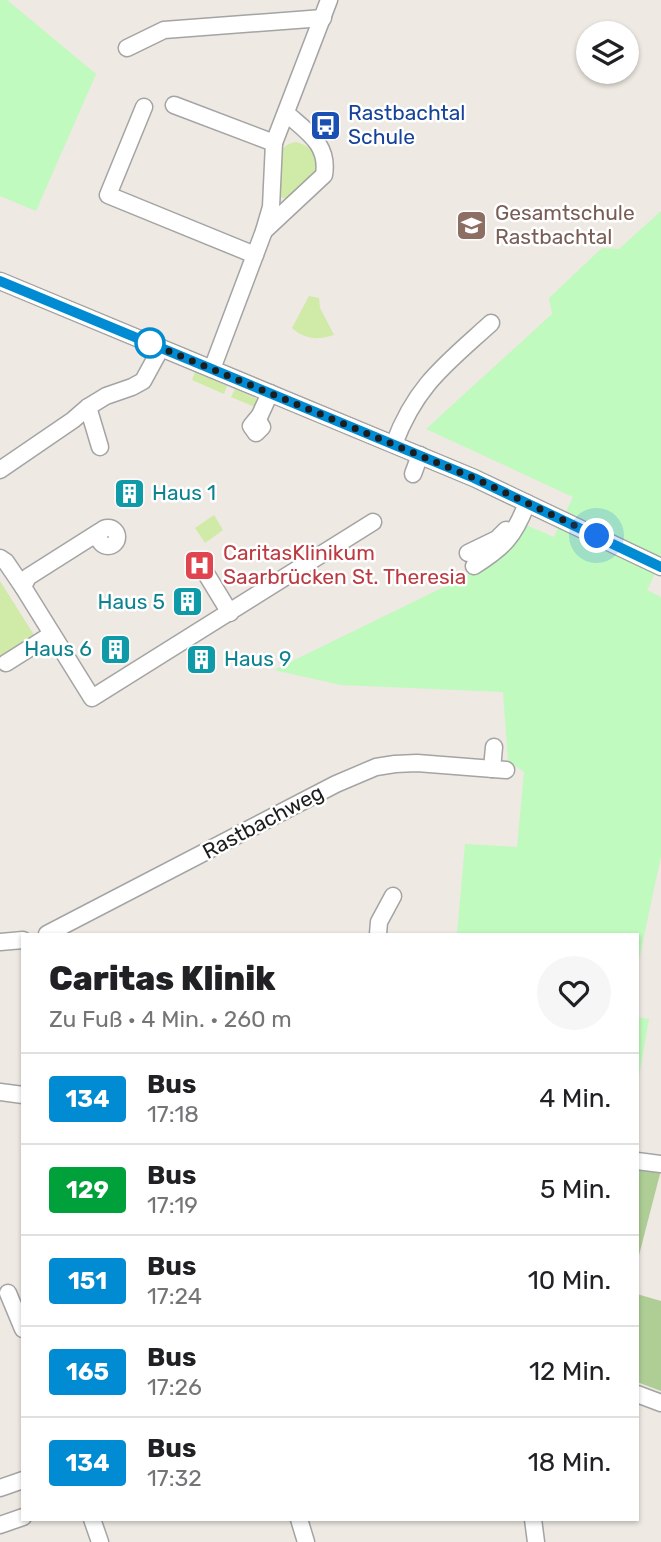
<!DOCTYPE html>
<html lang="de">
<head>
<meta charset="utf-8">
<style>
  :root { --surface:#fff; --page:#f6f6f6; --text:#202124; --muted:#757577; --line:#e0e0e0 }
  body { margin:0; font-family:Rubik,sans-serif; background:var(--page); color:var(--text); height:100vh; display:flex; flex-direction:column; font-size:26px; white-space:nowrap }
  * { box-sizing:border-box; margin:0 }
  p { font-size:23px; color:var(--muted) }
  .icon { flex:none; width:38px; height:38px; fill:none; stroke:currentColor; stroke-width:2; stroke-linecap:round; stroke-linejoin:round }
  .map { position:relative; flex:1; overflow:hidden }
  .panel { position:absolute; left:21px; top:933px; width:618px; height:588px; display:flex; flex-direction:column; background:var(--surface); border-radius:0px; box-shadow:0 2px 5px #0004 }
  .panel>* { flex:none }
  .badge { padding:0 14px; border-radius:5px; font-size:24px; line-height:46px }
  .tools { position:absolute; left:576px; top:21px; display:grid; gap:14px }
  .tools a { display:grid; place-items:center; width:63px; height:63px; border-radius:50%; background:var(--surface); box-shadow:0 2px 5px #0004; font-size:35px }
  .you { position:absolute; width:35px; height:35px; margin:-18px; border:5px solid #fff; border-radius:50%; background:#1a73e8; box-shadow:0 0 0 10px #1a73e833 }
  .map>.badge { position:absolute; translate:-50% -50%; box-shadow:0 0 0 4px #fff }
  .round { display:grid; place-items:center; flex:none; width:74px; height:74px; border-radius:37px; background:var(--page) }
  .headline { display:flex; align-items:center; justify-content:space-between; height:119px; padding:0 28px }
  h1 { font-size:33px; font-weight:800; line-height:52px }
  ul { padding:0; list-style:none }
  li { display:flex; align-items:center; gap:21px; height:91px; padding:0 28px; border-top:2px solid var(--line) }
  li div { flex:1 }
  li b { display:block; font-size:26px }
  li em { font-style:normal }
  li .badge { min-width:77px; font-weight:700; text-align:center }
  .map>svg:first-child { display:block }
  .grass { fill:#d0eaa7 }
  .forest { fill:#aece96 }
  .park { fill:#c0fabe }
  .lines { fill:none; stroke-linecap:round; stroke-linejoin:round }
  .minor-casing { stroke:#a4a4a4; stroke-width:19 }
  .minor { stroke:#fff; stroke-width:16 }
  .line-casing { stroke:#fff; stroke-width:16 }
  .line { stroke:#008bd2; stroke-width:10 }
  .walk { stroke:#1d1d1d; stroke-width:7; stroke-dasharray:0 12.6 }
  .stop-dot { fill:#fff; stroke:#008bd2; stroke-width:3.5 }
  .labels { text-anchor:middle; stroke-width:5; stroke-linejoin:round; paint-order:stroke }
  .transit-label { font-size:21px; fill:#164399; stroke:#fff; text-anchor:start }
  .education-label { font-size:21px; fill:#785e54; stroke:#fff; text-anchor:start }
  .culture-label { font-size:21px; fill:#0d838f; stroke:#fff; text-anchor:start }
  .health-label { font-size:21px; fill:#be3a42; stroke:#fff; text-anchor:start }
  .street-label { font-size:21px; fill:#1d1d1d; stroke:#fff }
</style>
</head>
<body>
<div class="map">
<svg width="661" height="1542" viewBox="0 0 661 1542">
  <rect width="100%" height="100%" fill="#eee9e2"/>
  <g class="grass">
    <path d="M296 142C311 145 325 160 314 176 308 185 296 192 288 199L279 197 280 155C283 146 287 144 296 142Z"/>
    <path d="M309 296 319 298 320 308 334 335C318 340 306 340 292 328Z"/>
    <path d="M195 372 227 386 224 394 192 380Z"/>
    <path d="M235 389 257 399 255 407 231 397Z"/>
    <path d="M214 515 223 530 205 543 195 528Z"/>
    <path d="M0 581 34 635 0 656Z"/>
  </g>
  <g class="forest">
    <path d="M637 1167 661 1170 637 1263Z"/>
    <path d="M637 1294 661 1301V1391L637 1382Z"/>
  </g>
  <g class="park">
    <path d="M0 0H7L96 74 36 211 0 196Z"/>
    <path d="M661 211V561L647 590 661 597V856L637 969V934H457L465 844 517 847 524 772 508 761 503 692 341 685 274 670 499 560 523 526 526 525 554 537 573 497 426 429 552 314 549 298 602 248 619 249Z"/>
    <path d="M637 1017 649 1019 637 1087Z"/>
  </g>
  <g class="lines">
    <defs>
      <g id="minor">
        <path d="M127 48 164 30 323 18"/>
        <path d="M174 105 274 143"/>
        <path d="M144 107 108 195 255 255"/>
        <path d="M264 231 324 175C329 144 307 132 286 113"/>
        <path d="M0 281 474 478 661 567"/>
        <path d="M212 369 264 231 271 207 274 143 329 0"/>
        <path d="M88 407 100 447"/>
        <path d="M256 421 259 422 262 427 256 433 251 426 260 415 270 393"/>
        <path d="M394 444C416 385 446 364 491 323"/>
        <path d="M0 470 73 420 88 407 106 396 132 387 143 381 161 348"/>
        <path d="M413 474 420 455"/>
        <circle cx="108" cy="537" r="9"/>
        <path d="M99 532 28 577 23 587 92 698 373 522"/>
        <path d="M468 553 497 539 506 530"/>
        <path d="M0 558 6 562 23 587"/>
        <path d="M474 566C504 547 514 537 527 503"/>
        <path d="M202 567 230 613"/>
        <path d="M6 663 52 634"/>
        <path d="M492 769 494 747"/>
        <path d="M47 934 336 784 376 767 395 764 417 763 506 770"/>
        <path d="M378 934 379 922 393 896"/>
        <path d="M0 942 23 940"/>
        <path d="M0 1092 23 1095"/>
        <path d="M637 1161 661 1164"/>
        <path d="M8 1293 23 1329"/>
        <path d="M637 1394 661 1403"/>
        <path d="M0 1488 23 1480"/>
        <path d="M92 1519 100 1542"/>
        <path d="M299 1519 306 1542"/>
        <path d="M533 1519 536 1542"/>
        <path d="M0 1525 23 1517"/>
      </g>
    </defs>
    <use href="#minor" class="minor-casing"/>
    <use href="#minor" class="minor"/>
  </g>
  <g class="lines">
    <defs>
      <path id="line" d="M0 281 474 478 661 567"/>
    </defs>
    <use href="#line" class="line-casing"/>
    <use href="#line" class="line"/>
    <path class="walk" d="M150 343 142 340 474 478 597 536"/>
  </g>
  <defs>
    <symbol id="bus-square" viewBox="-11 -11 22 22"><rect x="-9" y="-9" width="18" height="18" rx="4" fill="#1a4fb4" stroke="#fff"/><path d="M-5-6H5V4H4V6H2V4H-2V6H-4V4H-5ZM-3.5-4V0h7V-4ZM-3.5 1.2v1.5H-2V1.2ZM2 1.2v1.5H3.5V1.2Z" fill="#fff"/></symbol>
    <symbol id="school-square" viewBox="-11 -11 22 22"><rect x="-9" y="-9" width="18" height="18" rx="4" fill="#8d6e63" stroke="#fff"/><path d="M0-5L7-2L0 1L-7-2ZM-4 1L0 2.5L4 1V4Q0 6-4 4Z" fill="#fff"/></symbol>
    <symbol id="building-square" viewBox="-11 -11 22 22"><rect x="-9" y="-9" width="18" height="18" rx="4" fill="#0f9aa8" stroke="#fff"/><path d="M-4-6H4V6H1V3H-1V6H-4ZM-2.5-4.3h1.7v1.8h-1.7ZM.8-4.3h1.7v1.8H.8ZM-2.5-1h1.7V.8h-1.7ZM.8-1h1.7V.8H.8Z" fill="#fff"/></symbol>
    <symbol id="hospital-square" viewBox="-11 -11 22 22"><rect x="-9" y="-9" width="18" height="18" rx="4" fill="#e0444e" stroke="#fff"/><path d="M-5-5h3v3.5h4V-5h3V5h-3V1.5h-4V5h-3Z" fill="#fff"/></symbol>
  </defs>
  <g fill-rule="evenodd">
    <use href="#bus-square" x="308" y="108" width="35" height="35"/>
    <use href="#school-square" x="454" y="208" width="35" height="35"/>
    <use href="#building-square" x="112" y="476" width="35" height="35"/>
    <use href="#hospital-square" x="182" y="548" width="35" height="35"/>
    <use href="#building-square" x="170" y="584" width="35" height="35"/>
    <use href="#building-square" x="98" y="632" width="35" height="35"/>
    <use href="#building-square" x="184" y="642" width="35" height="35"/>
  </g>
  <circle class="stop-dot" cx="150" cy="343" r="14"/>
  <g class="labels">
    <g class="transit-label">
      <text x="348" y="120">Rastbachtal<tspan x="348" dy="24">Schule</tspan></text>
    </g>
    <g class="education-label">
      <text x="495" y="220">Gesamtschule<tspan x="495" dy="24">Rastbachtal</tspan></text>
    </g>
    <g class="culture-label">
      <text x="152" y="500">Haus 1</text>
      <text x="165" y="609" text-anchor="end">Haus 5</text>
      <text x="92" y="656" text-anchor="end">Haus 6</text>
      <text x="224" y="666">Haus 9</text>
    </g>
    <g class="health-label">
      <text x="223" y="560">CaritasKlinikum<tspan x="223" dy="24">Saarbrücken St. Theresia</tspan></text>
    </g>
    <g class="street-label">
      <text transform="translate(263 822) rotate(-28)" y="7">Rastbachweg</text>
    </g>
  </g>
</svg>
<div class="tools">
<a><svg class="icon" aria-label="layers" viewBox="0 0 24 24"><path d="M12 4l9 5-9 5-9-5zM3 14l9 5 9-5"/></svg></a>
</div>
<div class="you" style="left:597px;top:536px"></div>
<section class="panel">
<div class="headline"><div><h1>Caritas Klinik</h1><p>Zu Fuß · 4 Min. · 260 m</p></div><a class="round"><svg class="icon" aria-label="heart" viewBox="0 0 24 24"><path d="M12 20l-8-8c-3-5 5-10 8-4 3-6 11-1 8 4z"/></svg></a></div>
<ul>
<li><span class="badge" style="background:#008bd2;color:#fff">134</span><div><b>Bus</b><p>17:18</p></div><em>4 Min.</em></li>
<li><span class="badge" style="background:#00a13a;color:#fff">129</span><div><b>Bus</b><p>17:19</p></div><em>5 Min.</em></li>
<li><span class="badge" style="background:#008bd2;color:#fff">151</span><div><b>Bus</b><p>17:24</p></div><em>10 Min.</em></li>
<li><span class="badge" style="background:#008bd2;color:#fff">165</span><div><b>Bus</b><p>17:26</p></div><em>12 Min.</em></li>
<li><span class="badge" style="background:#008bd2;color:#fff">134</span><div><b>Bus</b><p>17:32</p></div><em>18 Min.</em></li>
</ul>
</section>
</div>
</body>
</html>
